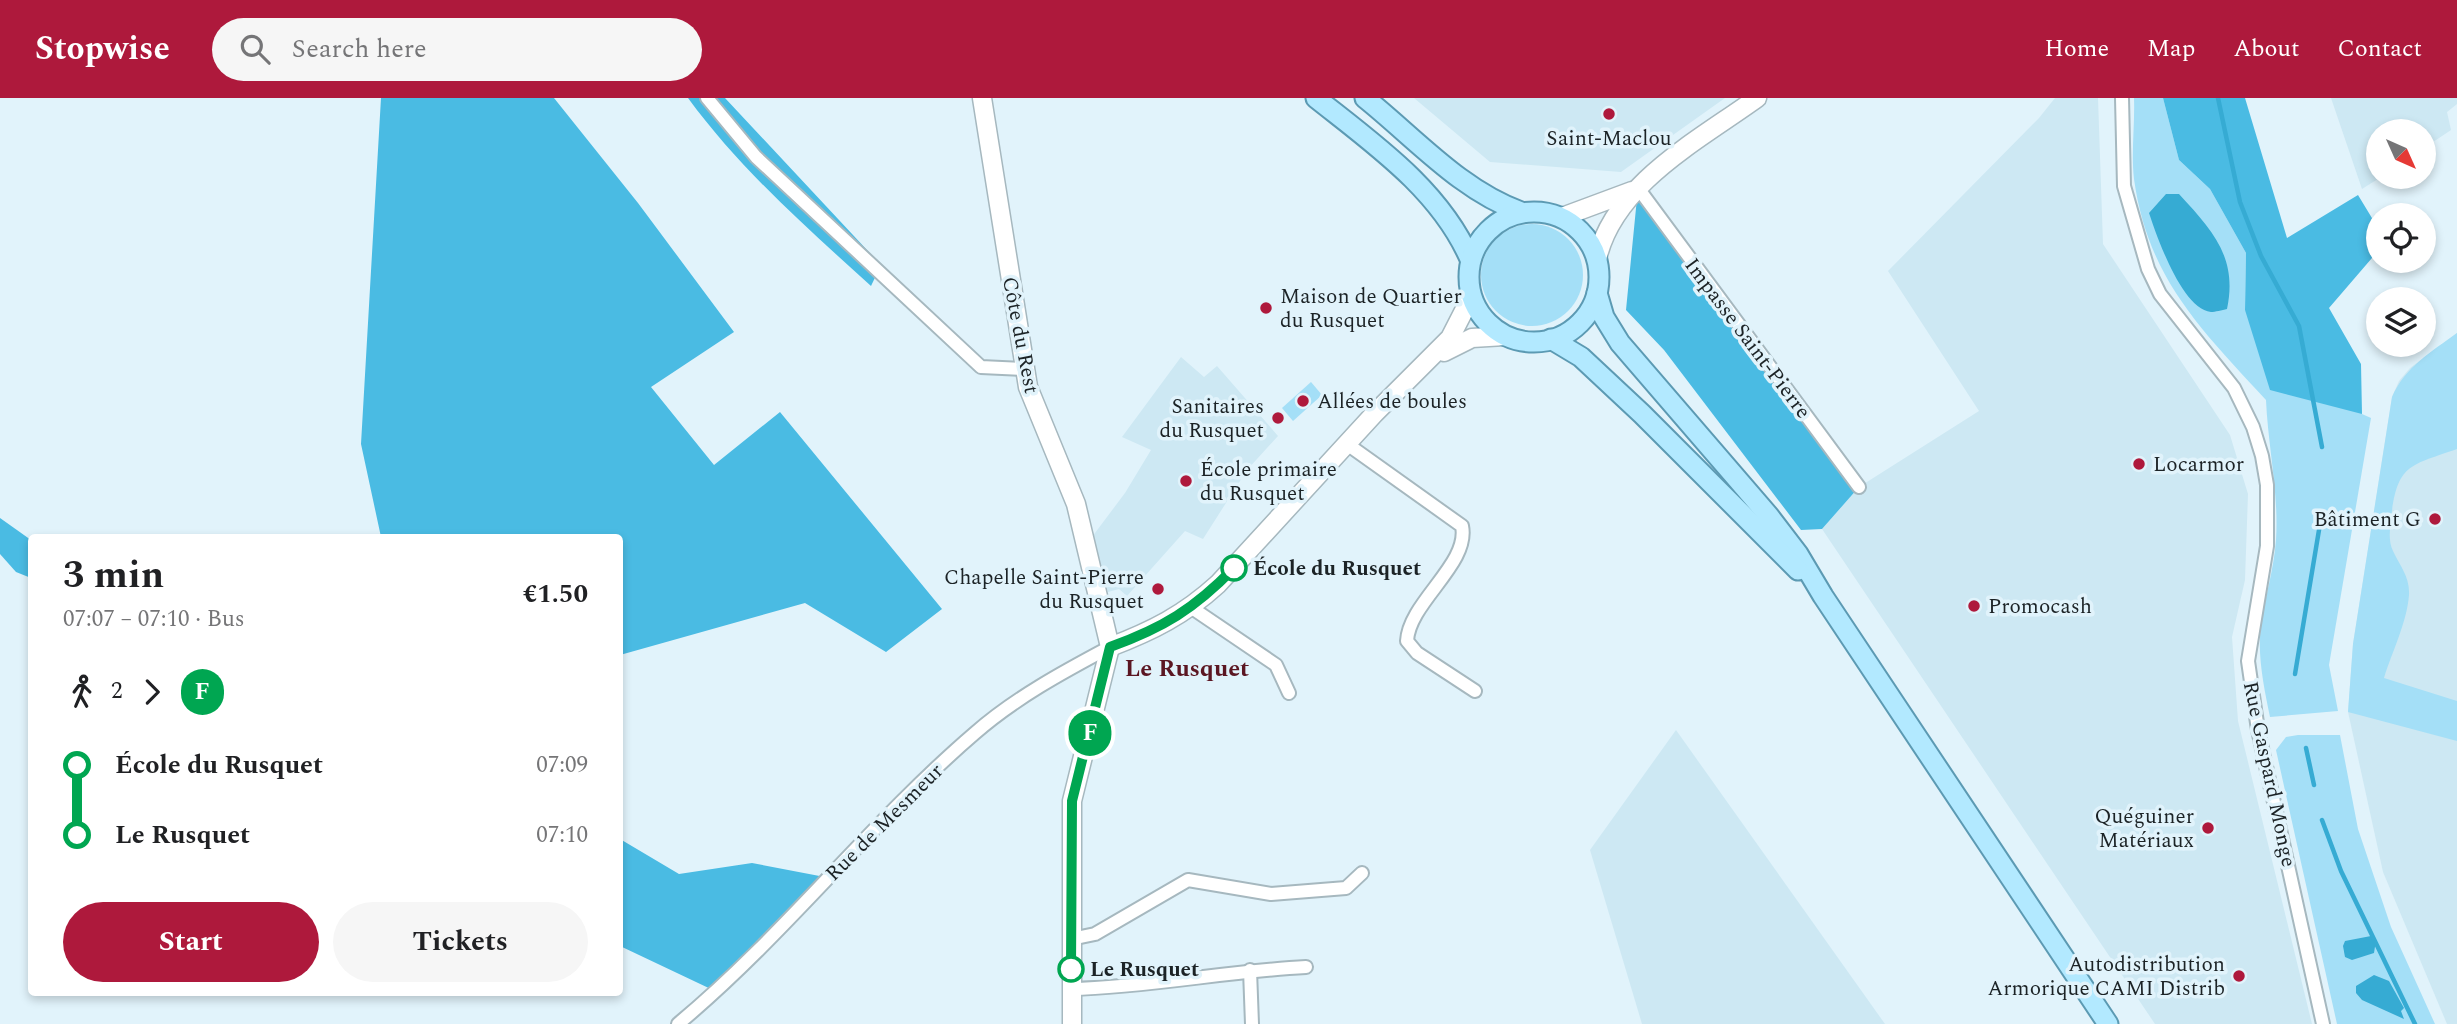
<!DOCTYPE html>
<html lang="en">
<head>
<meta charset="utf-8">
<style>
  :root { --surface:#fff; --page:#f6f6f6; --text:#202124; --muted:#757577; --accent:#ae193c }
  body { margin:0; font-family:Spectral,serif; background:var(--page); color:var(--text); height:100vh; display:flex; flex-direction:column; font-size:26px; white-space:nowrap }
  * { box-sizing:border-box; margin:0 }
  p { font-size:23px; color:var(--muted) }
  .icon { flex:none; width:38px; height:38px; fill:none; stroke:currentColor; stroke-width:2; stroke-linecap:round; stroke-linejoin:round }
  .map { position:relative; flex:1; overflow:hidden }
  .sheet { position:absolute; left:28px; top:436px; width:595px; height:462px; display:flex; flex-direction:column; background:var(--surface); border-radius:7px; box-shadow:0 4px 10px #0003 }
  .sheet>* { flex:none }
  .badge { padding:0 14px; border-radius:23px; font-size:24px; line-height:46px }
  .needle { width:46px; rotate:135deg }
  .fabs { position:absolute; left:2366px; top:21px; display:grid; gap:14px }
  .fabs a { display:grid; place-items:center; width:70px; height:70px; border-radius:50%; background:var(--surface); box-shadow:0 4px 10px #0003; font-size:35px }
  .map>.badge { position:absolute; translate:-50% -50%; box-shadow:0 0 0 4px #fff }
  .legs { display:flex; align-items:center; gap:10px; height:77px; padding:0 35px; font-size:23px }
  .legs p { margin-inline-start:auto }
  .head { display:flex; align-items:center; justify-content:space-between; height:119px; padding:0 35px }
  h1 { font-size:38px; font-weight:700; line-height:52px }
  .primary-button { display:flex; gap:14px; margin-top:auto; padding:14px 35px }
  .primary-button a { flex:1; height:80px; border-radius:42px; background:var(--accent); color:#fff; font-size:28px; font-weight:700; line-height:80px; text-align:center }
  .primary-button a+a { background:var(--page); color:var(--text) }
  ul { padding:0 35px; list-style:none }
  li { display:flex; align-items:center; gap:24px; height:70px; font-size:26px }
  li i { display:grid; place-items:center; width:10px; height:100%; margin:0 9px; background:currentColor }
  li i::after { content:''; width:18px; height:18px; margin:-9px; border:5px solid; border-radius:50%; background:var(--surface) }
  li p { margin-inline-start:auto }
  li:first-child i { background:linear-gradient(#0000 50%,currentColor 0) }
  li:last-child i { background:linear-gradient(currentColor 50%,#0000 0) }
  header { display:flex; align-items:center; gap:42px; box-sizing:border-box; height:98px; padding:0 35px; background:var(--accent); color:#fff }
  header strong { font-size:33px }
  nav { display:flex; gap:38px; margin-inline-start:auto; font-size:24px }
  .search { width:490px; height:63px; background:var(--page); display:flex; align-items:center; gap:18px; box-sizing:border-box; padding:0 24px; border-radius:38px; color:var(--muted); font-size:26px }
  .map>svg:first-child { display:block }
  .built { fill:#cde8f3 }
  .green { fill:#a4dff7 }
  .forest { fill:#4abbe3 }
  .water { fill:#36abd3 }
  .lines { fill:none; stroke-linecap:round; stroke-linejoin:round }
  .stream { stroke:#36abd3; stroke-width:4.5 }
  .street-casing { stroke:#a6b8bf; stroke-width:16 }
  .secondary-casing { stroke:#a6b8bf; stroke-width:21 }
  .primary-casing { stroke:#5c9ab3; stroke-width:23 }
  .street { stroke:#fff; stroke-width:12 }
  .secondary { stroke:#fff; stroke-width:18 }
  .primary { stroke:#b2e9ff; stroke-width:19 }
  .line-1-casing { stroke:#fff; stroke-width:16 }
  .line-1 { stroke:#00a651; stroke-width:10 }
  .poi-dot { fill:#ae193c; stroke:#e1f3fb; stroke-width:2.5 }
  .stop-1-dot { fill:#fff; stroke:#00a651; stroke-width:3.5 }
  .labels { text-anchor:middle; stroke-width:7; stroke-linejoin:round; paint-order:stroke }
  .poi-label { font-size:21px; fill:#1c2326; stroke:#e1f3fb; text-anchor:start }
  .street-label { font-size:21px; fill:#1c2326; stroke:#e1f3fb }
  .stop-label { font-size:21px; font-weight:bold; fill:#1c2326; stroke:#e1f3fb; text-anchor:start }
  .quarter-label { font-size:24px; font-weight:bold; fill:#5b1622; stroke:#e1f3fb }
</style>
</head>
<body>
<header>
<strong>Stopwise</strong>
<div class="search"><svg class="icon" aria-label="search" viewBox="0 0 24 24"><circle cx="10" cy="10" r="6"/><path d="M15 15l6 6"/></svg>Search here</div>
<nav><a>Home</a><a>Map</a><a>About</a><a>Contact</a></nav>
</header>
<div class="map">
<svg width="2457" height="926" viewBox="0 0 2457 926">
  <rect width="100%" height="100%" fill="#e1f3fb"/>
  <g class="built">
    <path d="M1414 0H1725L1621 74 1490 64Z"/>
    <path d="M2055 0H2098L2103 146 2230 337 2248 396 2245 482 2232 539 2238 623 2312 926H2155L1822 431 1859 389 1979 313 1888 173 2039 20Z"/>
    <path d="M2331 0H2457V6L2447 14 2451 32 2424 50V33H2378L2381 79 2362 91Z"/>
    <path d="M2457 235V926H2447L2383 774 2348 614 2353 546 2392 299 2399 283 2410 270Z"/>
    <path d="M1181 259 1204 279 1217 268 1278 338 1247 372 1203 441 1185 433 1127 498 1119 491 1108 494 1092 439 1125 395 1151 352 1122 339Z"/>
    <path d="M1676 632 1885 926H1642L1590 752Z"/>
  </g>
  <g class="green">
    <path d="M2134 0H2163L2179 62 2210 91 2246 155 2245 212 2362 316 2371 320 2329 567 2338 613 2270 619C2264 589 2257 558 2261 527 2265 499 2274 471 2276 442 2279 395 2268 349 2266 302 2201 231 2148 181 2134 81 2131 55 2135 26 2134 0Z"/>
    <circle cx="1532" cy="177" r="51"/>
    <path d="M2457 235V351C2409 368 2397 366 2391 421 2390 431 2388 443 2393 453 2400 468 2410 479 2409 497 2407 524 2392 554 2384 580L2457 603V643L2348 614 2353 546 2392 299C2405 269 2431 254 2457 235Z"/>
    <path d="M1311 284 1322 297 1293 323 1282 310Z"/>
    <path d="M2298 637H2340L2358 731 2391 829 2435 926H2337L2276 652 2286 639Z"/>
  </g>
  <g class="forest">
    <path d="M381 0H554L638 105 734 234 651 289 714 367 780 314 942 511 886 554 805 505 620 557V439H381L361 346Z"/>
    <path d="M688 0H725L881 167 871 188C806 129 740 71 688 0Z"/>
    <path d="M2163 0H2245L2287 140 2358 97 2378 130V153L2329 210 2361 266 2362 316 2270 292 2245 212 2246 155 2210 91 2179 62Z"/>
    <path d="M1638 90 1859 389 1822 431 1801 432 1664 252 1626 212Z"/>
    <path d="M0 420 31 442V480L16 474 0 456Z"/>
    <path d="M620 741 679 776 752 765 830 780 715 893 620 848Z"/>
  </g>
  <g class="water">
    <path d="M2166 96H2179C2212 132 2238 159 2227 211 2222 212 2215 214 2211 214 2182 211 2157 139 2149 115Z"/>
    <path d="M2371 838 2376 842 2374 855 2352 862 2345 859 2343 848 2345 843Z"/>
    <path d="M2374 877 2389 883 2404 910 2401 913 2404 921 2362 902 2356 895V888Z"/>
  </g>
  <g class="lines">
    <g class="stream">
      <path d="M2218 0 2240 104 2261 158 2299 228 2322 349"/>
      <path d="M2295 576 2322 414"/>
      <path d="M2306 650 2314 687"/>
      <path d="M2322 722 2341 773 2415 926"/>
    </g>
    <defs>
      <g id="street">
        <path d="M707 0 756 59 981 269 1024 271"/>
        <path d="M2122 0 2124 88 2148 171 2160 196 2234 290 2253 329 2262 358 2267 387V448L2248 563 2258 632 2323 926"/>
        <path d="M1638 90 1859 389"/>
        <path d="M1347 346 1462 428C1470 466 1409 504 1407 543L1417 555 1475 593"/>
        <path d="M1192 510 1276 567 1289 595"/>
        <path d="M1071 841 1095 836 1188 782 1271 796 1346 790 1362 775"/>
        <path d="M1250 872 1252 926"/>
        <path d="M1071 891C1150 889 1227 873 1306 869"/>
        <path d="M678 926C785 837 870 725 975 635 1015 600 1063 574 1110 549"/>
      </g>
      <g id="secondary">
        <path d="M982 0 1028 289 1076 406 1110 549 1072 703V926"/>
        <path d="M1562 119 1632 93"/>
        <path d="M1597 161C1614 86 1699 42 1757 0"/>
        <path d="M1444 254 1472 240 1505 238"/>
        <path d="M1110 549C1152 533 1184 517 1218 486L1375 315 1450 240 1471 199"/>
      </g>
      <g id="primary">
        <path d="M1316 0C1374 46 1440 92 1470 161"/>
        <path d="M1365 0C1415 40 1460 92 1521 114"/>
        <circle cx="1534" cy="179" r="65"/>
        <path d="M1597 195 1604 219 1620 245 1769 418 1798 456 1823 498 2108 926"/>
        <path d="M1551 241 1581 259 1642 316 1798 472"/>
      </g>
    </defs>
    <use href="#street" class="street-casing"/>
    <use href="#secondary" class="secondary-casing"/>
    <use href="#primary" class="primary-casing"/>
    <use href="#street" class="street"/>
    <use href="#secondary" class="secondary"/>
    <use href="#primary" class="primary"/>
  </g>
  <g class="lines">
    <defs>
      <path id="line-1" d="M1071 871 1072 703 1110 549C1163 530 1194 511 1234 470"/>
    </defs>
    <use href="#line-1" class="line-1-casing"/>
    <use href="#line-1" class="line-1"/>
  </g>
  <g class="poi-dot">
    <circle cx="1609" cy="16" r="7"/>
    <circle cx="1266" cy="210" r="7"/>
    <circle cx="1303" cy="303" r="7"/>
    <circle cx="1278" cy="320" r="7"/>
    <circle cx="2139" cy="366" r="7"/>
    <circle cx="1186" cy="383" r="7"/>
    <circle cx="2435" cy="421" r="7"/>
    <circle cx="1158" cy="491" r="7"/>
    <circle cx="1974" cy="508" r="7"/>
    <circle cx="2208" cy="730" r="7"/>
    <circle cx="2239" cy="878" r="7"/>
  </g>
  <g class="stop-1-dot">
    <circle cx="1234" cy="470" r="12"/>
    <circle cx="1071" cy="871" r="12"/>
  </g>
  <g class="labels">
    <g class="poi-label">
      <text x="1609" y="47" text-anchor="middle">Saint-Maclou</text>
      <text x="1280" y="205">Maison de Quartier<tspan x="1280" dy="24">du Rusquet</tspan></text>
      <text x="1317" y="310">Allées de boules</text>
      <text x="1264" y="315" text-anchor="end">Sanitaires<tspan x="1264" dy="24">du Rusquet</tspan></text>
      <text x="2153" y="373">Locarmor</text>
      <text x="1200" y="378">École primaire<tspan x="1200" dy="24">du Rusquet</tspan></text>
      <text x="2421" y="428" text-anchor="end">Bâtiment G</text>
      <text x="1144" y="486" text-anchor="end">Chapelle Saint-Pierre<tspan x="1144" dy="24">du Rusquet</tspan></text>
      <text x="1988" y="515">Promocash</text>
      <text x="2194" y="725" text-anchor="end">Quéguiner<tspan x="2194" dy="24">Matériaux</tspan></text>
      <text x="2225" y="873" text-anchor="end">Autodistribution<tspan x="2225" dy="24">Armorique CAMI Distrib</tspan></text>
    </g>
    <g class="street-label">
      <text transform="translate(1021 237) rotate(79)" y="7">Côte du Rest</text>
      <text transform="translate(1748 240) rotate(53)" y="7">Impasse Saint-Pierre</text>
      <text transform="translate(2270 676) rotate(78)" y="7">Rue Gaspard Monge</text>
      <text transform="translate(884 724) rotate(-45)" y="7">Rue de Mesmeur</text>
    </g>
    <g class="stop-label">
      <text x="1253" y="477">École du Rusquet</text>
      <text x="1090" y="878">Le Rusquet</text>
    </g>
    <g class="quarter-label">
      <text x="1187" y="578">Le Rusquet</text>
    </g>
  </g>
</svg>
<div class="fabs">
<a><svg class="needle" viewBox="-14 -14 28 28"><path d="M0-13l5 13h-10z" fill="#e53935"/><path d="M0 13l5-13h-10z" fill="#757577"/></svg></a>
<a><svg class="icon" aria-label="locate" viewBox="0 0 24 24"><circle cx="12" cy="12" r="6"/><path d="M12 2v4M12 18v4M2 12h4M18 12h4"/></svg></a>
<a><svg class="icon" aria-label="layers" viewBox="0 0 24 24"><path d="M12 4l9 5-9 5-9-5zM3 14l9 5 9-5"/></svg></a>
</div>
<b class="badge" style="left:1090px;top:635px;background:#00a651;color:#fff">F</b>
<section class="sheet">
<div class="head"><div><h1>3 min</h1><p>07:07 – 07:10 · Bus</p></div><b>€1.50</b></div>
<div class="legs"><svg class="icon" aria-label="walk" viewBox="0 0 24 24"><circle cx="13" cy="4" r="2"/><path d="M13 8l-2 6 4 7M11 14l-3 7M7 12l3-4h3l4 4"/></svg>2<svg class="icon" aria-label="forward" viewBox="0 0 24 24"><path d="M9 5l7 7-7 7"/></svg><b class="badge" style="background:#00a651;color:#fff">F</b></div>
<ul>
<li><i style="color:#00a651"></i><b>École du Rusquet</b><p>07:09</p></li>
<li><i style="color:#00a651"></i><b>Le Rusquet</b><p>07:10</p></li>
</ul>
<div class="primary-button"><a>Start</a><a>Tickets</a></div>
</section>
</div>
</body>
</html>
